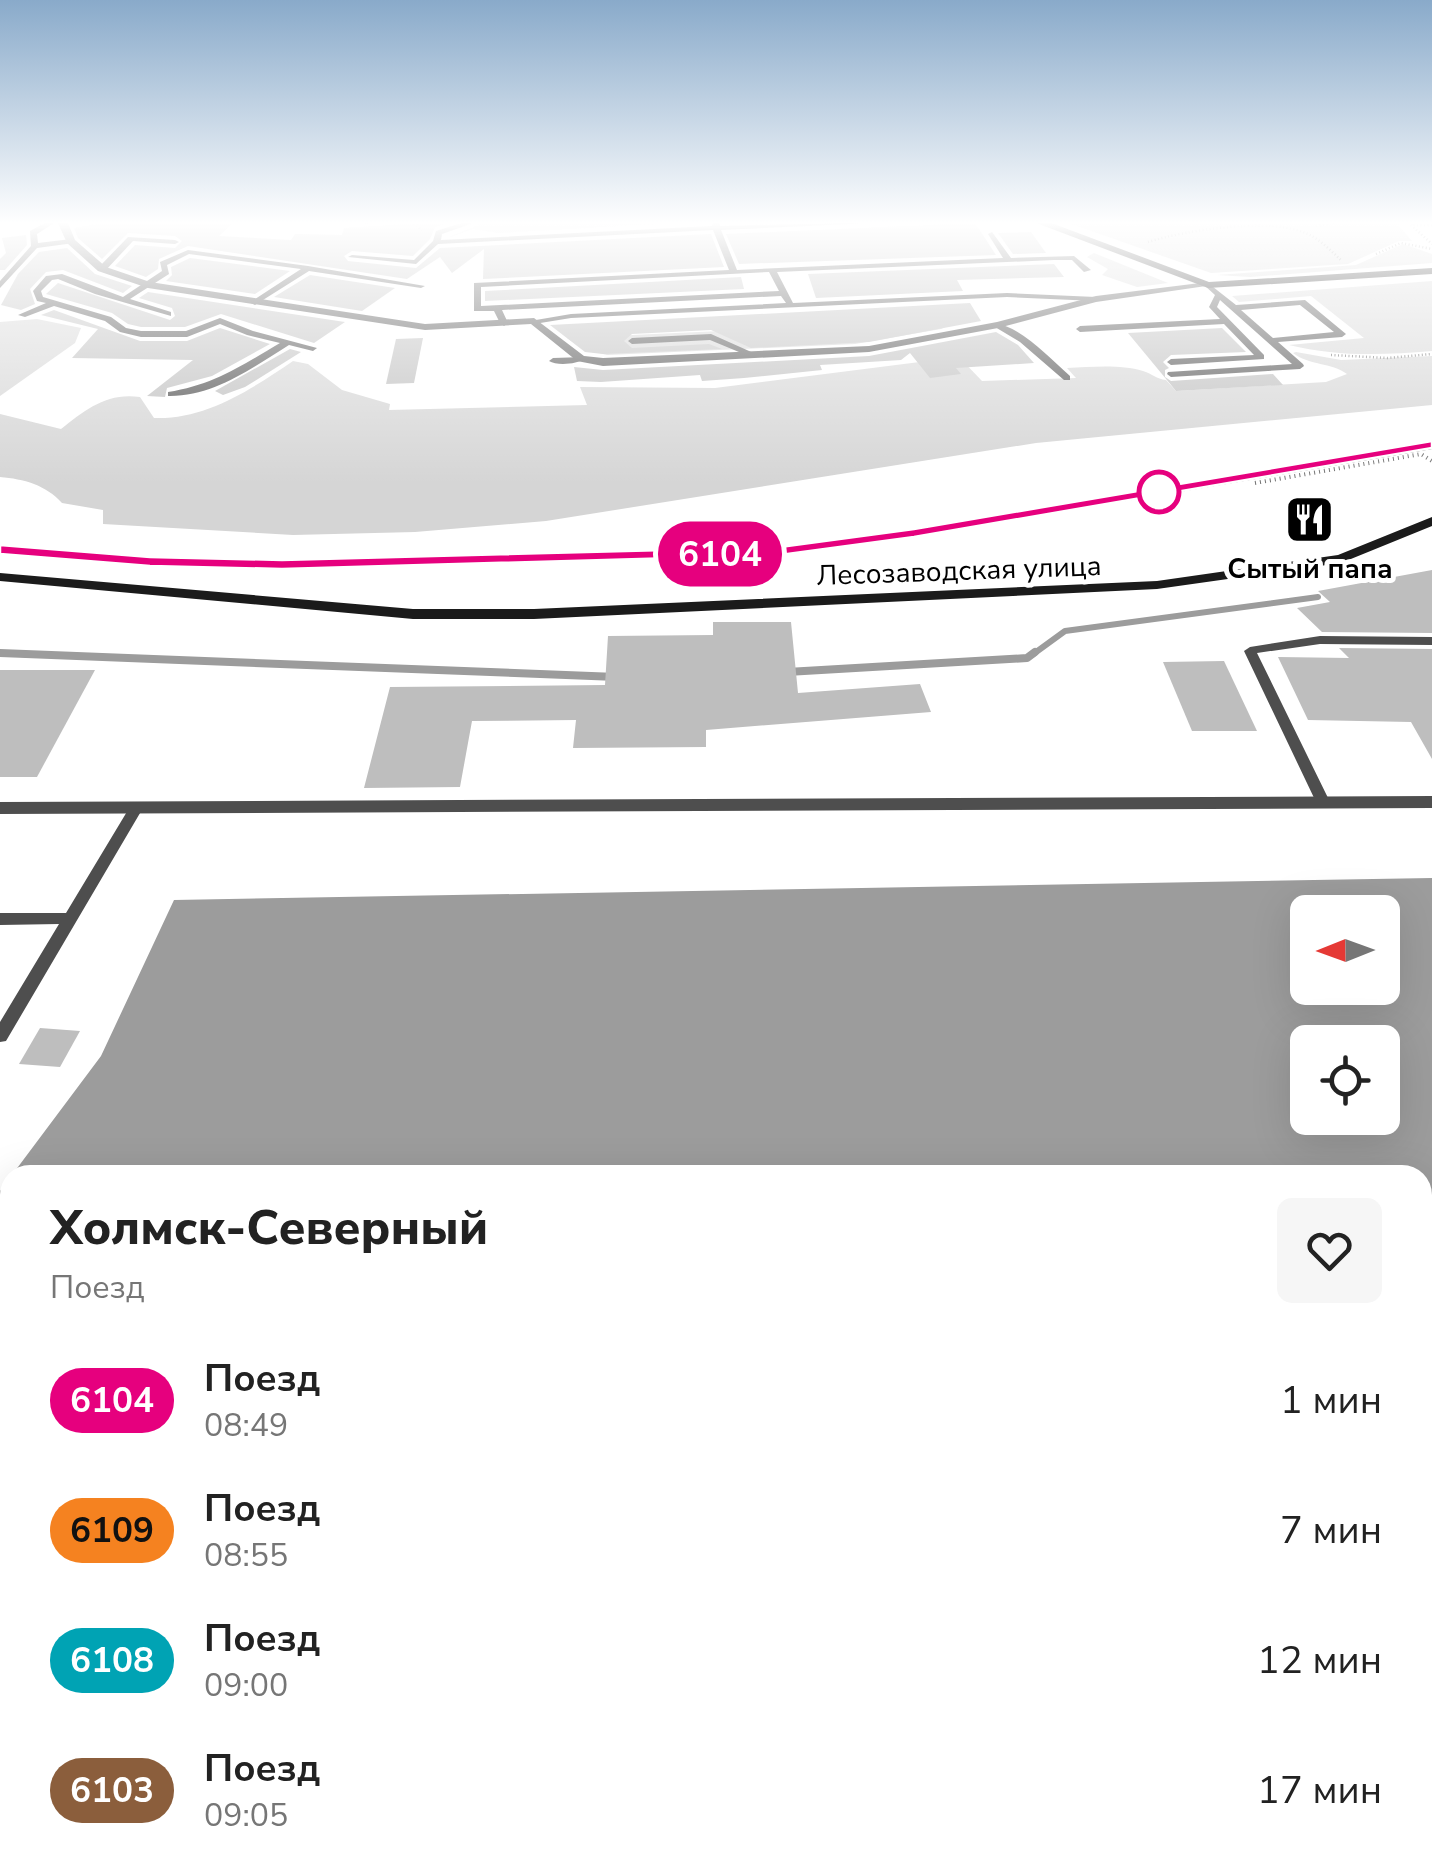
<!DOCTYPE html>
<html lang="ru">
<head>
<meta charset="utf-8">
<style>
  :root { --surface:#fff; --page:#f6f6f6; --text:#222; --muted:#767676 }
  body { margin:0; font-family:"Nunito Sans",sans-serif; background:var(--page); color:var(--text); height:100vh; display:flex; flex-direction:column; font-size:38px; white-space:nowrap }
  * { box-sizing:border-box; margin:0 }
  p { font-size:32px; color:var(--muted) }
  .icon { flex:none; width:55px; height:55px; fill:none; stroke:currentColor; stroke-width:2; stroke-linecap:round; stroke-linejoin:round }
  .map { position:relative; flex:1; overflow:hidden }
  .sheet { position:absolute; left:0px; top:1165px; width:1432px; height:710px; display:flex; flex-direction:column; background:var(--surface); border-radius:30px 30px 0 0; box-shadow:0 10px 40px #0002 }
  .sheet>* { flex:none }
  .badge { padding:0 20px; border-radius:32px; font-size:35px; line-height:65px }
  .needle { width:65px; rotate:269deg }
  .buttons { position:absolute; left:1290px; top:895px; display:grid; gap:20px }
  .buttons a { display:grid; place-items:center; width:110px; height:110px; border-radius:15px; background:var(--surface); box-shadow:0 10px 40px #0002; font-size:50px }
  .map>.badge { position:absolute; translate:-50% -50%; box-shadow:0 0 0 5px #fff }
  .round { display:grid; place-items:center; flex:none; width:105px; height:105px; border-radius:15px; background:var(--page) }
  .head { display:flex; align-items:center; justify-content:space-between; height:170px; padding:0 50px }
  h1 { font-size:48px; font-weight:800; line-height:75px }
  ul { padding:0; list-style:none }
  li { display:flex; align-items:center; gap:30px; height:130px; padding:0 50px }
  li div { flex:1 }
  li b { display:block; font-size:38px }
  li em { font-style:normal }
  li .badge { min-width:110px; font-weight:700; text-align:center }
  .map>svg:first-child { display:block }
  .green { fill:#d5d5d5 }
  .water { fill:#9c9c9c; fill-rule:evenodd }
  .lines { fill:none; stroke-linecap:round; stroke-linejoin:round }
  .stream-far1 { stroke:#9c9c9c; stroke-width:6 }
  .stream { stroke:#9c9c9c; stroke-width:8 }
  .building { fill:#bebebe }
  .path-far1 { stroke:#707070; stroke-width:2.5; stroke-dasharray:1 2.5; stroke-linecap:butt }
  .path { stroke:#707070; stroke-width:4; stroke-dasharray:1 4; stroke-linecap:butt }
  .lane { fill:#4e4e4e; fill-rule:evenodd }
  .street { fill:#4e4e4e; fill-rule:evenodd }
  .secondary { fill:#1b1b1b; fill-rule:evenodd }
  .rail-casing { stroke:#000; stroke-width:8 }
  .rail { stroke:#fff; stroke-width:5; stroke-dasharray:16; stroke-linecap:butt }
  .line { fill:#e6007e; stroke:#fff; stroke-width:2.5 }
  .stop-dot { fill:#fff; stroke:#e6007e; stroke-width:5 }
  .labels { text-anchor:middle; stroke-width:10; stroke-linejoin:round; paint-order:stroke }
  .far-poi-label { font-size:28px; font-weight:bold; fill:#000; stroke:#fff }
  .far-street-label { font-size:28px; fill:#000; stroke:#fff }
</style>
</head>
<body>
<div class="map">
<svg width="1432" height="1875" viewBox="0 0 1432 1875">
  <rect width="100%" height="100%" fill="#fff"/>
  <g class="green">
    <path d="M488 221H708L498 233 473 229 447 238Z"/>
    <path d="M1063 221H1395L1412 241H1399L1348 264 1211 273Z"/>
    <path d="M1403 244 1432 254V263L1250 277 1217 275 1356 265Z"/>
    <path d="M1094 253 1168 283 1137 287 1102 275 1108 269 1087 257Z"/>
    <path d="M1432 281V351C1384 355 1337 357 1289 345L1364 338 1311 296 1239 302 1232 296Z"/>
    <path d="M37 319 81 328 75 343 0 396V322Z"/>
    <path d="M960 320 941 329 855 344 607 355 583 349 567 338Z"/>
    <path d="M1296 352 1341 360 1432 356V405L1036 443 546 521 415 532 293 535 103 524V510L62 503C46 485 24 479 0 477V414L61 429C85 410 107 392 140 397L154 418C205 420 252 389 293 361L308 364 342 390 390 404 389 410 587 405 580 387 715 388 959 357 982 381 1076 378 1067 368C1091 367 1120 364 1143 371 1153 374 1156 379 1166 380L1176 391 1326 382 1347 374C1331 362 1310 366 1293 353Z"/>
  </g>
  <g class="water">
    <path d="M1432 878V1875H681L610 1865H1422V1175H12L101 1056 174 900ZM1308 912H1382V988H1308ZM1308 1042H1382V1118H1308Z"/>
    <path d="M10 1178V1780L0 1779V1191Z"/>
  </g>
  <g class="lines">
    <g class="stream-far1">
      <path d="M0 653 40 655"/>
      <path d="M1032 655 1065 631 1318 597"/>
    </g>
    <g class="stream">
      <path d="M0 653 617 677"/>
      <path d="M787 672 1027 658 1035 652"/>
    </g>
  </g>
  <g class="building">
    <path d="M115 221 233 223 219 236 291 240 295 234 342 235 344 228 453 221 435 227 430 239 413 256 352 251 344 256 348 261 416 268 440 248 711 234 724 267 483 279 484 249 452 273 440 257 407 279 188 246 159 259 158 269 146 277 115 266 135 245 175 248 182 241 175 236 128 233 102 259 78 238 74 228Z"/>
    <path d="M975 223 996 255 739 264 726 234Z"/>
    <path d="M1031 232 1046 253 1013 254 998 233Z"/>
    <path d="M26 235 27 245 5 270H0V259L6 253 2 238Z"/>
    <path d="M67 248 95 274 132 286 123 293 63 270 46 272 30 289 35 304 21 310 1 305 18 274 39 252Z"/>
    <path d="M190 258 290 271 255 294 166 281 172 275 171 267Z"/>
    <path d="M1054 264 1064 277 957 280 963 291 816 298 808 274Z"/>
    <path d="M310 275 395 288 362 311 274 297Z"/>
    <path d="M741 277 744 289 485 301V291Z"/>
    <path d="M58 283 170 320 175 316 172 308 139 298 148 292 345 322 314 343 221 314 185 327H141L128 324 112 313 46 294Z"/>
    <path d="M970 303 981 321 869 342 751 348 711 330 632 334 624 341 632 348 709 344 722 349 603 354 585 352 550 325Z"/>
    <path d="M54 310 140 341H187L220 328 270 344 212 376 167 388 165 397 147 396 193 360 72 358 98 329 41 315Z"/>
    <path d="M1222 328 1246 352 1171 355 1163 362 1169 368 1165 370V377L1171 381 1273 374 1283 385 1176 391 1128 333Z"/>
    <path d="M996 332 1018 345 1034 363 956 368 961 374 930 378 910 353 901 360 820 365 822 370 744 378 702 381 700 375 601 382 577 381 574 367 603 370 869 356Z"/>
    <path d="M423 338 414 383 386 384 396 339Z"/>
    <path d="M290 349 301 352 245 387 223 395 215 391Z"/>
    <path d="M1432 570V633L1322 632 1297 608 1330 602 1318 591Z"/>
    <path d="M713 622H791L798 693 920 684 931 712 706 730V747L573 748 576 720 472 721 460 787 364 788 390 687 605 685 608 636 713 635Z"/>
    <path d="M1339 648 1432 649V759L1411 722 1308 720 1278 657 1349 658Z"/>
    <path d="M1224 661 1257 731H1192L1163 662Z"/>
    <path d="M0 670H95L37 777H0Z"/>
    <path d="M40 1028 80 1031 60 1067 19 1064Z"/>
  </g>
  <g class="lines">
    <g class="path-far1">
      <path d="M411 221 422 230"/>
      <path d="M1432 225H1411L1432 244"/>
      <path d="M1316 226 1343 221"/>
      <path d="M1148 242C1186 230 1266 218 1303 232 1318 237 1330 250 1341 260"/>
      <path d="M1376 254 1401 243 1432 249"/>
      <path d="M1331 355 1387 358 1432 354"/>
    </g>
    <path class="path" d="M1255 483 1421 454 1432 461"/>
    <g class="lane">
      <path d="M48 221H57L37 234 38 243 71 239 74 243 37 248 0 288V281L31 246 30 231Z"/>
      <path d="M345 221H371L372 222 368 224Z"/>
      <path d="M468 221H479L442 234 441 240 712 226 714 221H719L720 226 915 221 721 230 737 270 1003 258 988 234 992 232 1011 258 1074 256 1091 270 1084 272 1072 260H1054L777 272 793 303 1007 293 1096 297 1100 299 1096 301 1007 297 571 318 534 324 530 321 571 314 786 303 781 296 502 310 508 323 504 326 500 323 494 311H474V283L729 270 713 230 438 244 416 264 348 257 352 255 414 260 433 241 436 231ZM769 272 779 291 481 306V287Z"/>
      <path d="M128 237 175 240 179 242 175 244 133 241 105 271H99V267Z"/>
      <path d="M188 250 308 266 425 286 421 288 309 271 255 305 251 303 252 301 301 269 189 254 167 265 169 274 130 299 171 312V316L95 294 58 279 52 280 41 291 43 297 111 317 126 328 141 331H186L220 318 253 331 317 348 313 351 289 345C252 368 213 397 168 396V392C213 385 241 366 280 343L247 335 220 324 187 337H141L120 332 105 321 54 306 25 317 18 315 46 303 37 301 33 291 46 276 62 274 123 297 162 271 160 262Z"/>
      <path d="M1208 283 1236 305 1305 300 1346 334 1342 337 1278 342 1303 364 1304 366 1300 369 1171 377 1167 374 1168 372 1292 364 1220 300 1217 307 1264 355V359L1171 365 1167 362 1171 359 1254 355 1224 324 1080 332 1076 329 1080 326 1220 319 1209 307 1215 295 1204 285ZM1300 305 1334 332 1273 338 1241 310Z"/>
      <path d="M995 323C1023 328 1049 358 1070 376V380H1064L1020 342 995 327Z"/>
      <path d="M711 334 758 355 751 357 710 340 632 344 628 341 632 338Z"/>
      <path d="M584 357 585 359C577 364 557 366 549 361L553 358Z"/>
      <path d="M1320 636 1432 637V645L1320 644 1257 653 1330 802 1323 807 1316 802 1244 651 1250 647Z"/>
      <path d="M136 803 143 808 6 1041 0 1042V1022L59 924 0 925V913H66L131 805Z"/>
    </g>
    <g class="street">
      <path d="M57 221H67L75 240 106 267 150 282 425 324 534 318 584 356 603 358 869 346 997 322 1096 296 1208 282 1213 285 1096 302 998 328 869 352 603 366 577 361 531 324 425 330 148 288 98 271 67 243Z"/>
      <path d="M1432 796V808L0 814V802Z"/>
    </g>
    <g class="secondary">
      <path d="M1031 221H1046L1209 282 1432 268V274L1208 288Z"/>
      <path d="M1432 517V526L1341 563 1157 589 534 619H413L0 581V573L413 609H534L1157 581 1338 555Z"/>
    </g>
    <defs>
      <path id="rail" d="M0 550 150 562 282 565 780 551 914 533 1432 445"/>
    </defs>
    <use href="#rail" class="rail-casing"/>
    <use href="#rail" class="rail"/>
  </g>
  <linearGradient id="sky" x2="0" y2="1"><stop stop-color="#89aaca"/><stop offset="0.46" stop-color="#fff"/><stop offset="1" stop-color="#fff" stop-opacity="0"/></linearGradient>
  <rect width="1432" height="484" fill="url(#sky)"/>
  <path class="line" d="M1432 441V448L914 537 780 555 282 569 150 566 0 554V545L150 557 282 560 780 547 914 529Z"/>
  <defs>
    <symbol id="restaurant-square" viewBox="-11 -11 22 22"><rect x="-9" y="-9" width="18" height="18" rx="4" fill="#000" stroke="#fff"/><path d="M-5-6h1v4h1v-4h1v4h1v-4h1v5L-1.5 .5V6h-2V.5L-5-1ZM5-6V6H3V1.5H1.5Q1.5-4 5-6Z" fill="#fff"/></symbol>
  </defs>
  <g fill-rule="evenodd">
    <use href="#restaurant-square" x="1282" y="492" width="55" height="55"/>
  </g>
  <circle class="stop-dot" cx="1159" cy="492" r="20"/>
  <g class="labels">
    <g class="far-poi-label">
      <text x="1310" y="578">Сытый папа</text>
    </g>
    <g class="far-street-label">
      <text transform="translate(959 570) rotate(-2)" y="10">Лесозаводская улица</text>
    </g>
  </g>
</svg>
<div class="buttons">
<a><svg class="needle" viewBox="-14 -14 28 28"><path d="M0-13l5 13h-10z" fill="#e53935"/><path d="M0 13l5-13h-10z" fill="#767676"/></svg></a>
<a><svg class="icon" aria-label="locate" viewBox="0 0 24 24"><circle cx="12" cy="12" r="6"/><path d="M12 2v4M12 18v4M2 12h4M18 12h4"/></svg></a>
</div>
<b class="badge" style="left:720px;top:554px;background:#e6007e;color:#fff">6104</b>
<section class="sheet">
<div class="head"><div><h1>Холмск-Северный</h1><p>Поезд</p></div><a class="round"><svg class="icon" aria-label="heart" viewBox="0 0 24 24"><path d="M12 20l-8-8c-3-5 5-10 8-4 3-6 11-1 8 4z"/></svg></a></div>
<ul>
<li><span class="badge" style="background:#e6007e;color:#fff">6104</span><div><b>Поезд</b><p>08:49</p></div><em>1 мин</em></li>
<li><span class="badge" style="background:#f58220;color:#111">6109</span><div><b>Поезд</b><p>08:55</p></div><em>7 мин</em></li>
<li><span class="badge" style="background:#00a3b4;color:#fff">6108</span><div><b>Поезд</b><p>09:00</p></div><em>12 мин</em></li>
<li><span class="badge" style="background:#8b5e3c;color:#fff">6103</span><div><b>Поезд</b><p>09:05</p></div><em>17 мин</em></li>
</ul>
</section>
</div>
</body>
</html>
